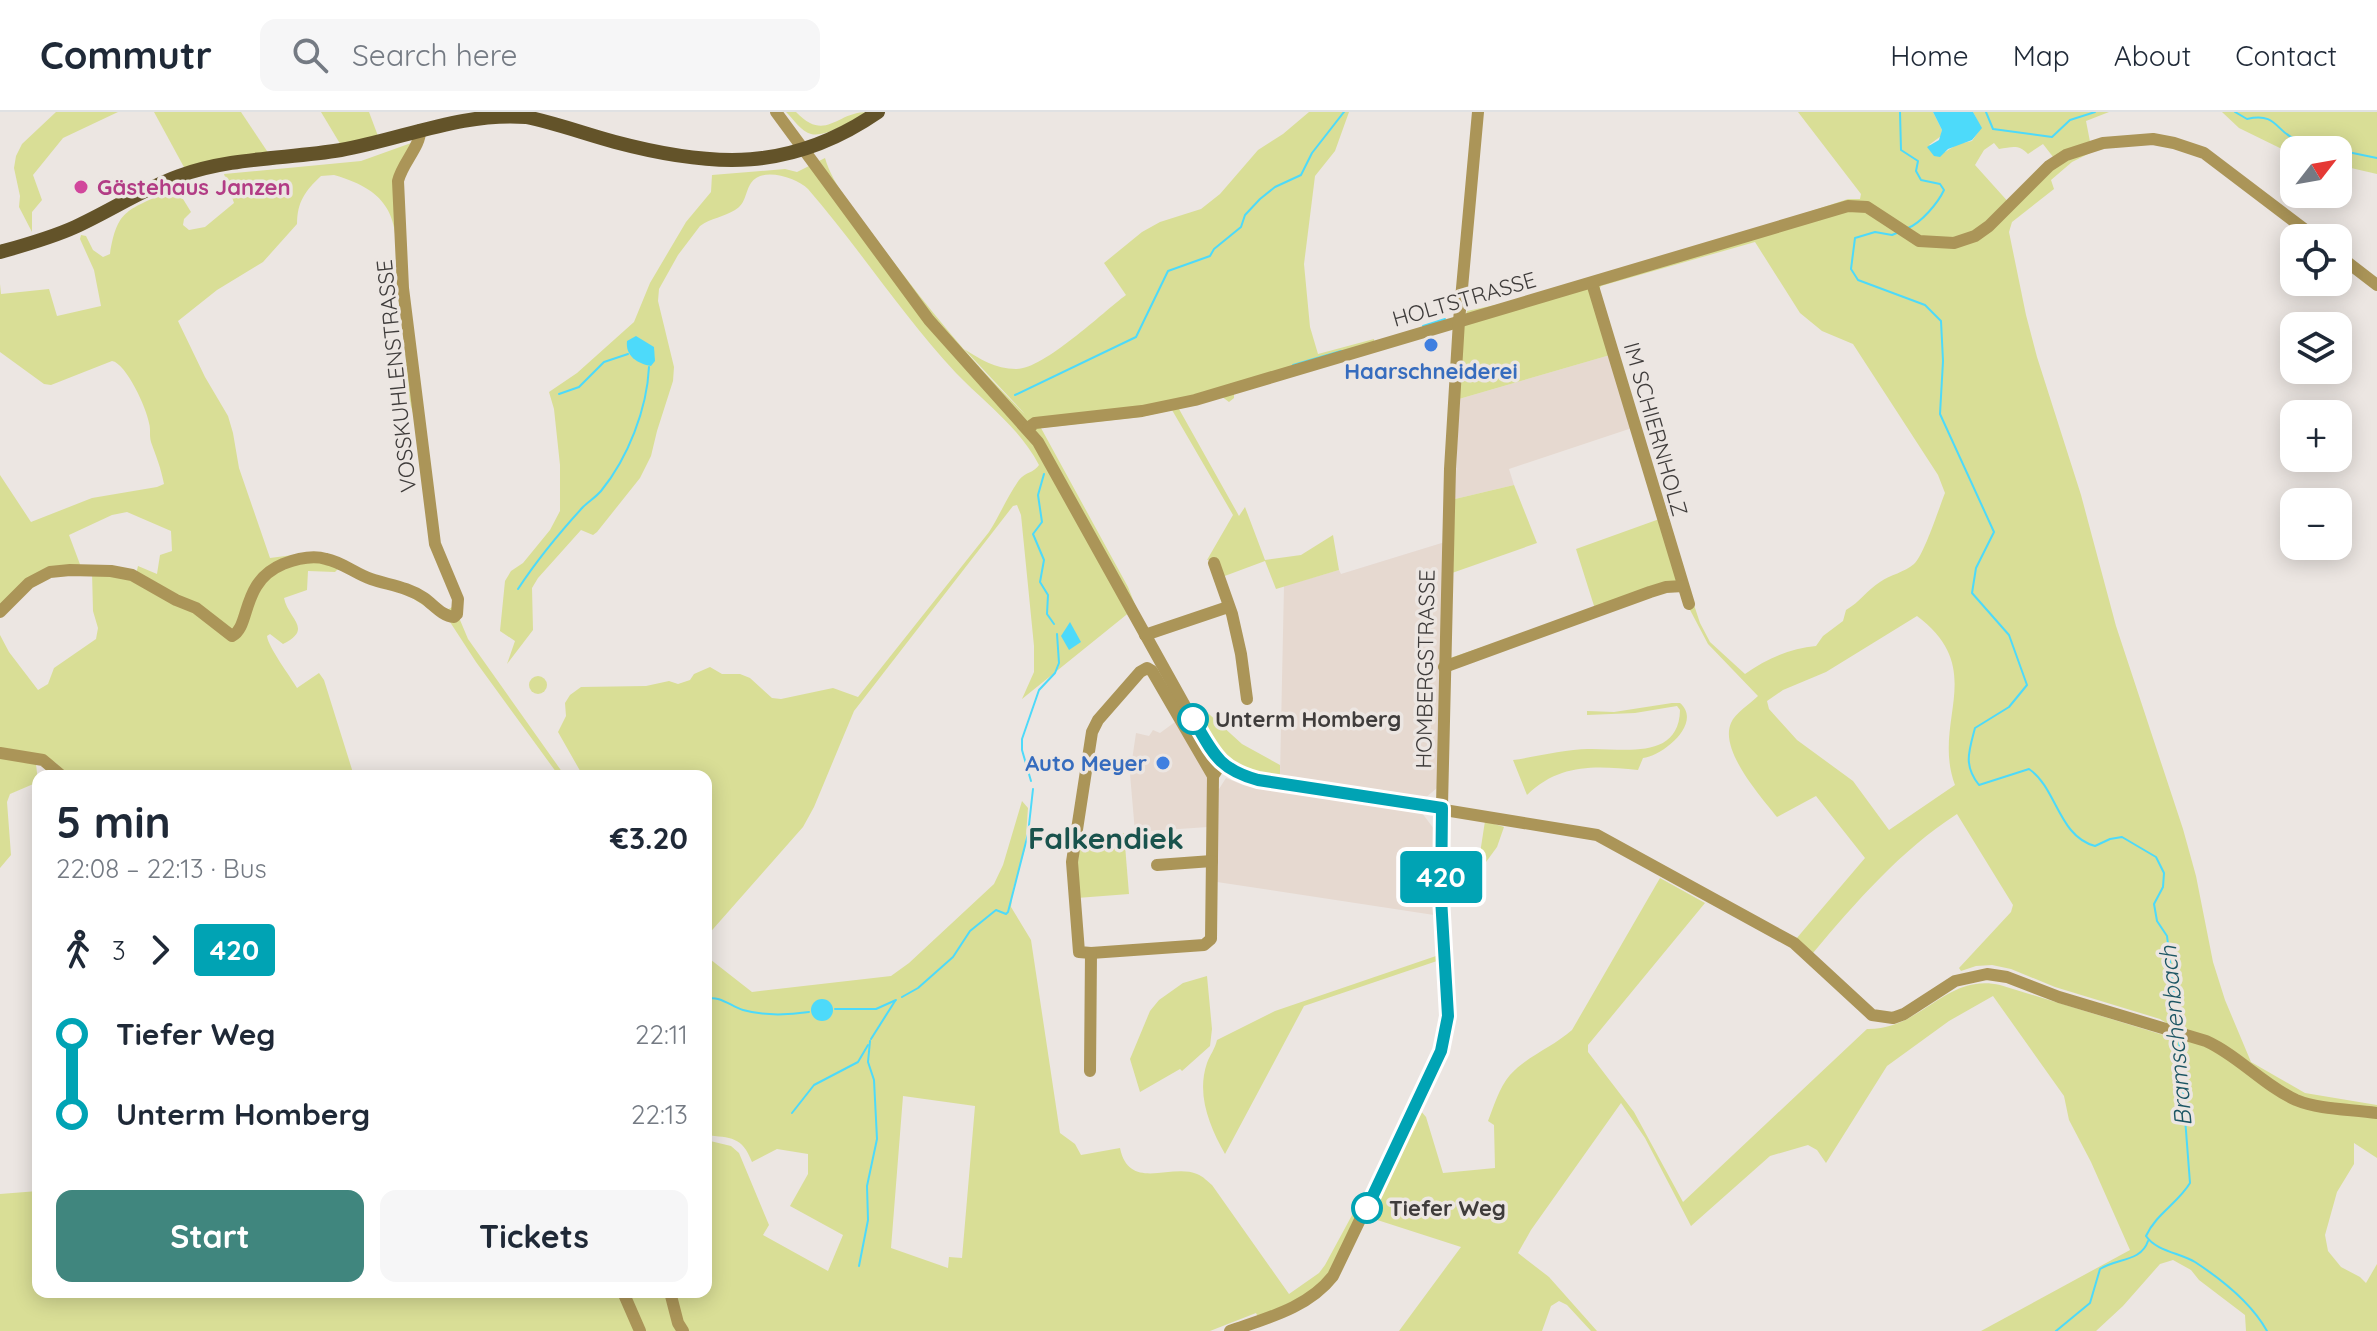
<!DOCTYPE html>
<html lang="en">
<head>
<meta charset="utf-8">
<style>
  :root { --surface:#fff; --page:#f6f6f7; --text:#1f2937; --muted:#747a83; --line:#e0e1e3; --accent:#40867e }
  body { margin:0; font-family:Quicksand,sans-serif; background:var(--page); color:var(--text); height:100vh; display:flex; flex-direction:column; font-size:30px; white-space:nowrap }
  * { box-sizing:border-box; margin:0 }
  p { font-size:26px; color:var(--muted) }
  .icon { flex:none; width:44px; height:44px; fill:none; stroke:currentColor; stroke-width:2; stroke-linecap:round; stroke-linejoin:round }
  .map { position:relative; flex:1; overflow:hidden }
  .drawer { position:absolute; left:32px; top:658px; width:680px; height:528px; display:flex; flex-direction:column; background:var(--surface); border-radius:16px; box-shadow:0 4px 20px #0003 }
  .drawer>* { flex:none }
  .badge { padding:0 16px; border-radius:6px; font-size:28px; line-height:52px }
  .needle { width:52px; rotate:59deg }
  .tools { position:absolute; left:2280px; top:24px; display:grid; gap:16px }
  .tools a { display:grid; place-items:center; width:72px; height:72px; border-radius:16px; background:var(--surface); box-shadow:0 4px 20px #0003; font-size:40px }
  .map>.badge { position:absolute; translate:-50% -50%; box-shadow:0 0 0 4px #fff }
  .legs { display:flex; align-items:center; gap:12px; height:88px; padding:0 24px; font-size:26px }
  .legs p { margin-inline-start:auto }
  .overview { display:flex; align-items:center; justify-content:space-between; height:136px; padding:0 24px }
  h1 { font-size:44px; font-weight:700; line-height:60px }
  .action { display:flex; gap:16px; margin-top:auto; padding:16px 24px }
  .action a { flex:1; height:92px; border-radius:16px; background:var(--accent); color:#fff; font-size:32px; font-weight:700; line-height:92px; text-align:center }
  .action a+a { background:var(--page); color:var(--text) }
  ul { padding:0 24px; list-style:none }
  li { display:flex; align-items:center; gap:28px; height:80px; font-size:30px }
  li i { display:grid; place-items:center; width:12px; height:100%; margin:0 10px; background:currentColor }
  li i::after { content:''; width:20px; height:20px; margin:-10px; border:6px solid; border-radius:50%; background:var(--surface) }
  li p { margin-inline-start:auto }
  li:first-child i { background:linear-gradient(#0000 50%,currentColor 0) }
  li:last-child i { background:linear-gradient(currentColor 50%,#0000 0) }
  header { display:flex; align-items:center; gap:48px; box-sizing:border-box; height:112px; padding:0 40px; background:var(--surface); border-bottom:2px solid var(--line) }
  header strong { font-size:38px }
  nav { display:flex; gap:44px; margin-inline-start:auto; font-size:28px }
  .search { width:560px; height:72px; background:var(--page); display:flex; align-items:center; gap:20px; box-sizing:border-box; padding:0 28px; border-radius:16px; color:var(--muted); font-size:30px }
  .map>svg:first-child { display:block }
  .built { fill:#e6d9d0 }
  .green { fill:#d9de96; fill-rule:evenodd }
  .water { fill:#4ddafa }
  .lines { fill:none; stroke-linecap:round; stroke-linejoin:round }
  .stream { stroke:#4ddafa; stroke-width:2 }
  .minor { stroke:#ab9558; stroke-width:12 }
  .major { stroke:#635329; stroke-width:14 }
  .line-1-casing { stroke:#fff; stroke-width:18 }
  .line-1 { stroke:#00a3b4; stroke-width:12 }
  .hotel-dot { fill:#d1479c; stroke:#ece6e2; stroke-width:3 }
  .shop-dot { fill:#3f7fe0; stroke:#ece6e2; stroke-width:3 }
  .stop-1-dot { fill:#fff; stroke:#00a3b4; stroke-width:4 }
  .labels { text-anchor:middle; stroke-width:7; stroke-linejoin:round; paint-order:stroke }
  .hotel-label { font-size:22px; font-weight:bold; fill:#b23c85; stroke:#ece6e2; text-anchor:start }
  .street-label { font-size:22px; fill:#3f3c3b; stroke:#ece6e2 }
  .shop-label { font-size:22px; font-weight:bold; fill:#366cbe; stroke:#ece6e2 }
  .stop-label { font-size:22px; font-weight:bold; fill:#3f3c3b; stroke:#ece6e2; text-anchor:start }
  .water-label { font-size:24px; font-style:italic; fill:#1b5563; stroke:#ece6e2 }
  .district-label { font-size:30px; font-weight:bold; fill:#19534d; stroke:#ece6e2 }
</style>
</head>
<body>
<header>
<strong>Commutr</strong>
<div class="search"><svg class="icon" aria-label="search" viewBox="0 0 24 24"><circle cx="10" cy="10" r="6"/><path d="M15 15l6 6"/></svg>Search here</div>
<nav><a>Home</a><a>Map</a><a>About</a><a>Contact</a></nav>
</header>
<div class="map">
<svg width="2377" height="1219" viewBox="0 0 2377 1219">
  <rect width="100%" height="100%" fill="#ece6e2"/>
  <g class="built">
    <path d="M1610 243 1632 316 1509 357 1514 373 1455 387 1459 287Z"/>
    <path d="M1445 430 1438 675 1424 687 1280 663 1284 474 1339 458 1341 462Z"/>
    <path d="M1175 610 1210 669 1219 677 1226 666 1243 673 1422 701 1434 717V803L1217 770 1208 715 1135 720 1130 662 1136 621 1149 624 1153 618 1160 621Z"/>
  </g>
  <g class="green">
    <path d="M56 0H118L63 26 33 63 42 88 32 100V120L19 95 20 84 14 56 16 44 22 32Z"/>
    <path d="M154 0H241L269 42 185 57Z"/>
    <path d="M321 0H369L378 24 342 35Z"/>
    <path d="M786 0H796C826 31 836 0 867 0 854 7 826 26 811 22 802 20 793 7 786 0Z"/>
    <path d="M1309 0H1349L1335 39 1315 64 1304 152 1310 215 1318 242 1374 227 1375 239 1234 280V286L1229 290 1221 284 1179 297 1239 404 1245 395 1265 448 1301 443 1333 423 1339 458 1276 477 1265 449 1222 465 1217 447 1207 448 1233 403 1172 298 1141 305 1041 316 1128 475 1136 495 1022 587 1034 560V534L1021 403 1017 393 1013 394 854 599 814 695 803 715 706 825V664H583L558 620 566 604 565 591 570 583 581 575 646 574 669 569 678 572 690 568 694 562 710 555 722 562H740L750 566 772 586 781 587 833 576 858 585 989 420C1000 403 1008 383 1019 368 1025 360 1034 361 1039 353 1019 315 985 291 956 261 902 203 860 137 808 77 797 66 762 54 751 71 745 80 746 92 735 98 724 105 711 106 700 114L678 143 659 177 658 189 674 255 673 269 657 319 651 344 640 366 597 420 593 423 581 418 538 466 532 476 533 518 507 552 515 529 500 519 505 469 511 459 523 451 550 418 560 399V353L554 297 549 280 577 261 634 210 650 171 686 110 711 80 712 63 785 57 797 60 825 46C833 74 857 100 874 124 921 187 968 247 1025 302L964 237C980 247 995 257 1016 257 1043 258 1103 200 1126 183L1104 151 1142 120 1160 110 1201 97 1220 82 1258 38 1283 22Z"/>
    <path d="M1798 0H1933L1942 18 1941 24 1929 33 1945 40 1958 32 1972 29 1981 16 1973 0H2109L2086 9 2092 40 2072 50 2051 68 2054 77 2012 110 2009 120 2026 203 2037 245 2081 383 2116 514 2183 717 2196 764 2213 850 2225 888 2251 950 2305 981 2377 993V1046L2354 1031V1052L2337 1080 2325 1123 2328 1139 2341 1155 2360 1165 2366 1171 2377 1152V1219H2246L2245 1203 2199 1168 2191 1158 2173 1148 2160 1152 2123 1194 2096 1219H1981L2130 1138 2091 1050 2069 1008 2064 984 1993 884 1949 909 1887 954 1826 1051 1817 1038 1808 1033 1770 1044 1691 1114 1645 1026 1621 991 1531 1118 1518 1141 1549 1165 1597 1219H1591L1567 1193 1559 1189 1551 1194 1542 1219H1399L1461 1135 1368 1105 1418 999 1420 998 1426 1005 1443 1061 1495 1056 1494 1013 1488 1009C1494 994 1499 976 1510 963 1527 944 1553 935 1572 918L1660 766 1705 791 1588 933V940L1634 1000 1683 1090 1867 917C1922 918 1945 861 2000 873L2170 925 2168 912 2160 907 2055 875 2011 857 1992 853 1976 854 1961 859 1959 856 2011 800 2013 793 1957 702C1901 738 1856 790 1813 841L1796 827 1865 746 1816 684 1777 705C1761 685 1719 638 1731 611 1735 601 1750 592 1758 584L1708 532 1680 479 1675 476 1458 553 1450 546 1595 497 1576 437 1665 405 1700 511 1710 530 1745 562C1766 547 1791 536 1816 534L1823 524 1843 509 1846 498C1860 490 1867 478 1880 470 1890 463 1905 460 1914 452 1924 443 1939 396 1945 381L1938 363 1853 232 1822 219 1800 201 1755 130 1601 174 1598 180 1617 241 1459 287 1462 216 1467 199 1500 192 1739 123 1848 87H1860L1861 82ZM1994 31 1999 37C2012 35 2019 32 2028 42L2043 32 2057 50 2011 93 1975 53 1984 38ZM1917 504C1989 558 1931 609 1955 673L1889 718 1853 669 1797 628 1769 597 1767 589 1783 578 1826 560Z"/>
    <path d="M2222 0H2377V62L2338 53V38H2294V43L2239 16Z"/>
    <path d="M414 30 399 57 397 81H399L404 121 405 169 438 432 460 486V508L468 527 565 664H559L476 550 450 510 401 479 371 471 339 456 335 460 308 459 307 478 284 486C288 507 314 517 283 532L270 522 267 524C268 535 290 564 297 576L319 561 324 568 354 664H67L56 651 35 643 38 670 10 682 7 690 11 743 0 756V523L9 540 38 578 48 572 54 556 96 527 98 516 93 499 92 460 135 466 138 454 157 462 160 443 172 439 171 419 127 400 112 403 69 423 81 455C43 453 26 470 0 495V363L31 410 92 386 157 375 164 372C161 356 156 344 151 330 149 323 151 318 149 311 147 297 126 251 112 249L51 273 44 272 0 240V172L1 182 49 177 57 204 101 194 94 158 80 127 81 123 86 124 93 138 103 145 110 142C117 98 127 99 164 81L183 87 191 100 184 107 183 113 189 118 205 115 234 91 224 62 361 49ZM334 63C427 89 381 148 405 214L403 217 410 291 416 311 432 431 453 488 454 494 447 498 405 472 362 459 326 442H301L270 446 239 356 233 321 228 304 205 265 178 209 217 178 263 150 297 112C297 90 305 79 321 64Z"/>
    <path d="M1514 373 1537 431 1452 461 1455 387Z"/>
    <circle cx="538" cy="573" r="9"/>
    <path d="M1672 591H1680C1703 611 1663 644 1643 646L1638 658C1596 654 1560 651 1527 683L1513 648C1535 645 1567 637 1588 637 1623 636 1679 649 1680 598L1677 594 1635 601 1587 603V599L1614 600Z"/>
    <path d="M1199 593 1242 632 1280 653V663C1219 655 1223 646 1194 596Z"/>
    <path d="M1022 689 1028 696 1025 737 1013 777 1011 795 1031 828 1060 1021 1075 1032 1081 1043 1120 1036C1129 1080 1171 1051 1197 1062 1203 1064 1208 1070 1212 1073L1289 1182 1319 1161 1325 1153 1364 1081H1366L1368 1083 1335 1154 1310 1182 1258 1205 1256 1201 1210 1219H0V1082L38 1079V1180H706V1028L731 1034 739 1041 769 1113 763 1123 828 1159 843 1123 790 1094 808 1062V1042L777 1037 752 1050C742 1024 731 1026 706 1023V844L752 880 891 864 909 851 994 772 1003 753ZM903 984 975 994 962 1146 949 1145 948 1156 891 1136Z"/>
    <path d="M1485 709 1504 715 1497 735 1486 750 1479 748Z"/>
    <path d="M1124 721 1129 782 1077 786V759L1081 724Z"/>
    <path d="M1436 844 1437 849 1304 894 1225 1042C1210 1015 1196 983 1207 951 1210 943 1215 937 1217 928L1275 899Z"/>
    <path d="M1207 864 1212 917 1210 934 1182 959 1180 957 1140 980 1130 947 1150 899 1159 888 1183 871Z"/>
  </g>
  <g class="water">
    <path d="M1933 0H1973L1982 16 1972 28 1948 37 1940 45 1934 44 1927 35 1939 28 1942 18Z"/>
    <path d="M636 224 654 235 655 249 651 254C638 252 625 244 627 229Z"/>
    <path d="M1070 510 1081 530 1069 538 1061 524Z"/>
    <circle cx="822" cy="898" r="11"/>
  </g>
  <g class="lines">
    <g class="stream">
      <path d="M1900 0 1901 38 1918 49 1916 59 1921 68 1940 72 1944 78C1938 91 1921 111 1908 116"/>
      <path d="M1986 0 1993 17 2052 25 2070 8 2095 0"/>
      <path d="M2235 0 2247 7C2278 0 2275 20 2297 28 2309 33 2324 35 2337 38"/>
      <path d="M2338 38 2377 46"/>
      <path d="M1899 120 1892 123 1875 120 1855 126 1851 157 1858 168 1925 193 1941 209 1943 249 1940 302 1994 420 1976 456 1972 481 2009 523 2027 573 2009 595 1975 616C1969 639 1963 653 1979 673L2029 657C2057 676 2058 724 2095 734L2110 727 2122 725 2156 745 2164 761 2163 775 2154 792 2157 809 2167 824 2178 913"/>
      <path d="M1423 214 1445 207"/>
      <path d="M1293 253 1341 239"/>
      <path d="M559 282 579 275 604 250 628 242"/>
      <path d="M1015 283 1136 225 1168 159 1210 144 1214 137 1241 115 1245 103 1260 87 1275 75 1301 63 1312 41 1344 0"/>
      <path d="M1044 362 1038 383 1042 410 1033 422 1044 448 1040 470 1048 483 1047 502 1054 512"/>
      <path d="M518 477C535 451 562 418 583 395 589 389 596 385 601 379 628 346 647 297 649 255"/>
      <path d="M1031 669 1022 638V627L1039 578 1055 561 1059 551 1057 522"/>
      <path d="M1375 681 1424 688"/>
      <path d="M902 885 918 876 953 845 970 819 996 798 1006 802 1008 800 1028 722 1033 677"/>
      <path d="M706 887C720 883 730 894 743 898 764 904 788 903 809 900"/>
      <path d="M835 897H876L896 888"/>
      <path d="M871 927 895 889"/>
      <path d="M2179 928 2190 1071C2178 1091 2156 1102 2146 1124 2156 1139 2180 1141 2195 1150 2221 1167 2252 1192 2267 1219"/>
      <path d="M792 1001 814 973 858 950 868 933"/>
      <path d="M859 1154 868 1108 867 1074 877 1027 874 968 868 950 870 929"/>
      <path d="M2056 1219 2090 1191 2100 1157C2117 1146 2141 1150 2148 1129"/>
    </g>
    <g class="minor">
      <path d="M776 0 929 208 1038 330 1190 603 1217 648 1226 656 1249 666 1597 723 1794 831 1872 903 1893 906 1904 902 1955 869 1987 862 2007 865 2059 885 2206 929C2239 944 2263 973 2296 988 2320 998 2351 997 2377 1001"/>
      <path d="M2338 143 2377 173"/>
      <path d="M1592 171 1689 492"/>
      <path d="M1028 316 1035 311 1142 299 1195 288 1848 94 1867 95 1919 129 1954 131 1975 124 1989 114 2049 54 2066 43 2103 31 2153 27 2174 31 2204 41 2316 126"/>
      <path d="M1214 451 1232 502 1241 542 1247 587"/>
      <path d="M0 500 29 471 50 460 70 458 111 459 132 463 176 488 196 496 232 524C251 515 240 470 283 452 296 447 313 443 326 447 342 450 356 462 371 467 389 473 408 475 424 486 434 493 442 504 454 505L457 502 458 487 435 432 403 176 398 69C402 51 421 34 420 18"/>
      <path d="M1145 523 1228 495"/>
      <path d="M1444 555 1650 480 1666 475 1683 474"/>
      <path d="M0 641 43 648 62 664"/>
      <path d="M1213 664 1211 827 1204 833 1091 841 1079 840 1072 750 1092 620 1098 608 1140 560 1147 556 1152 559 1213 664 1221 652"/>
      <path d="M1157 753 1212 749"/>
      <path d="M1090 959 1091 841"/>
      <path d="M623 1180 640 1219"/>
      <path d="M670 1180 678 1211 683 1219"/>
      <path d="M1230 1219C1267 1206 1308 1196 1333 1164L1441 939 1448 904 1441 786V735L1450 357 1459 209 1478 0"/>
    </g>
    <path class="major" d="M0 140C25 133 51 126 75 115 110 99 143 77 179 64 231 45 287 47 341 38 403 27 462 0 526 5 556 11 585 22 615 30 713 56 791 60 878 0"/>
  </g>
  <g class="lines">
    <defs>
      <path id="line-1" d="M1193 607C1213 641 1218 657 1258 668L1442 696 1441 786 1448 904 1441 939 1367 1096"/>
    </defs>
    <use href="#line-1" class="line-1-casing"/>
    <use href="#line-1" class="line-1"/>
  </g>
  <circle class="hotel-dot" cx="81" cy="75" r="8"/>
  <g class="shop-dot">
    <circle cx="1431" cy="233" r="8"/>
    <circle cx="1163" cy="651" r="8"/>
  </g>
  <g class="stop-1-dot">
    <circle cx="1193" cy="607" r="14"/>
    <circle cx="1367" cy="1096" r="14"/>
  </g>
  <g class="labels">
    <g class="hotel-label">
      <text x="97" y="83">Gästehaus Janzen</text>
    </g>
    <g class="street-label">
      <text transform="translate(1464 187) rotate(-16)" y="8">HOLTSTRASSE</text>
      <text transform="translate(396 264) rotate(-96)" y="8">VOSSKUHLENSTRASSE</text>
      <text transform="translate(1656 317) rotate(74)" y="8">IM SCHIERNHOLZ</text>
      <text transform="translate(1425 557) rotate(-89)" y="8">HOMBERGSTRASSE</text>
    </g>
    <g class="shop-label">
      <text x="1431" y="267">Haarschneiderei</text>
      <text x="1147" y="659" text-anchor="end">Auto Meyer</text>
    </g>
    <g class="stop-label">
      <text x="1215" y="615">Unterm Homberg</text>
      <text x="1389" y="1104">Tiefer Weg</text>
    </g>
    <g class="water-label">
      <text transform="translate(2176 924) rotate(-95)" y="8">Bramschenbach</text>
    </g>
    <g class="district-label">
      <text x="1106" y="737">Falkendiek</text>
    </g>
  </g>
</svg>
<div class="tools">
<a><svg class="needle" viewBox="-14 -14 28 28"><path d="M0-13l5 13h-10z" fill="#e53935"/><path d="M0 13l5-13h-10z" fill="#747a83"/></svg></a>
<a><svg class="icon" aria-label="locate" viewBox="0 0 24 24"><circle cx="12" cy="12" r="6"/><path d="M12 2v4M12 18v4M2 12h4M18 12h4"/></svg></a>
<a><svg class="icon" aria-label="layers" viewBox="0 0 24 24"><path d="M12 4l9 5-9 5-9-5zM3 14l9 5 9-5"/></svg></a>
<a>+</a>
<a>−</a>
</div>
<b class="badge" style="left:1441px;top:765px;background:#00a3b4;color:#fff">420</b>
<section class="drawer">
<div class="overview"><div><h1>5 min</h1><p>22:08 – 22:13 · Bus</p></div><b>€3.20</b></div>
<div class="legs"><svg class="icon" aria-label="walk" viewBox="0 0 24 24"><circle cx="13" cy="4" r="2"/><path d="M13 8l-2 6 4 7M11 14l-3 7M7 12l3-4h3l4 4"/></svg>3<svg class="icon" aria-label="forward" viewBox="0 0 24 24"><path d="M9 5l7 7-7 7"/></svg><b class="badge" style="background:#00a3b4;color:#fff">420</b></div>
<ul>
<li><i style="color:#00a3b4"></i><b>Tiefer Weg</b><p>22:11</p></li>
<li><i style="color:#00a3b4"></i><b>Unterm Homberg</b><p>22:13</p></li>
</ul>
<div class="action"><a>Start</a><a>Tickets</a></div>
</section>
</div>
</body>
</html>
